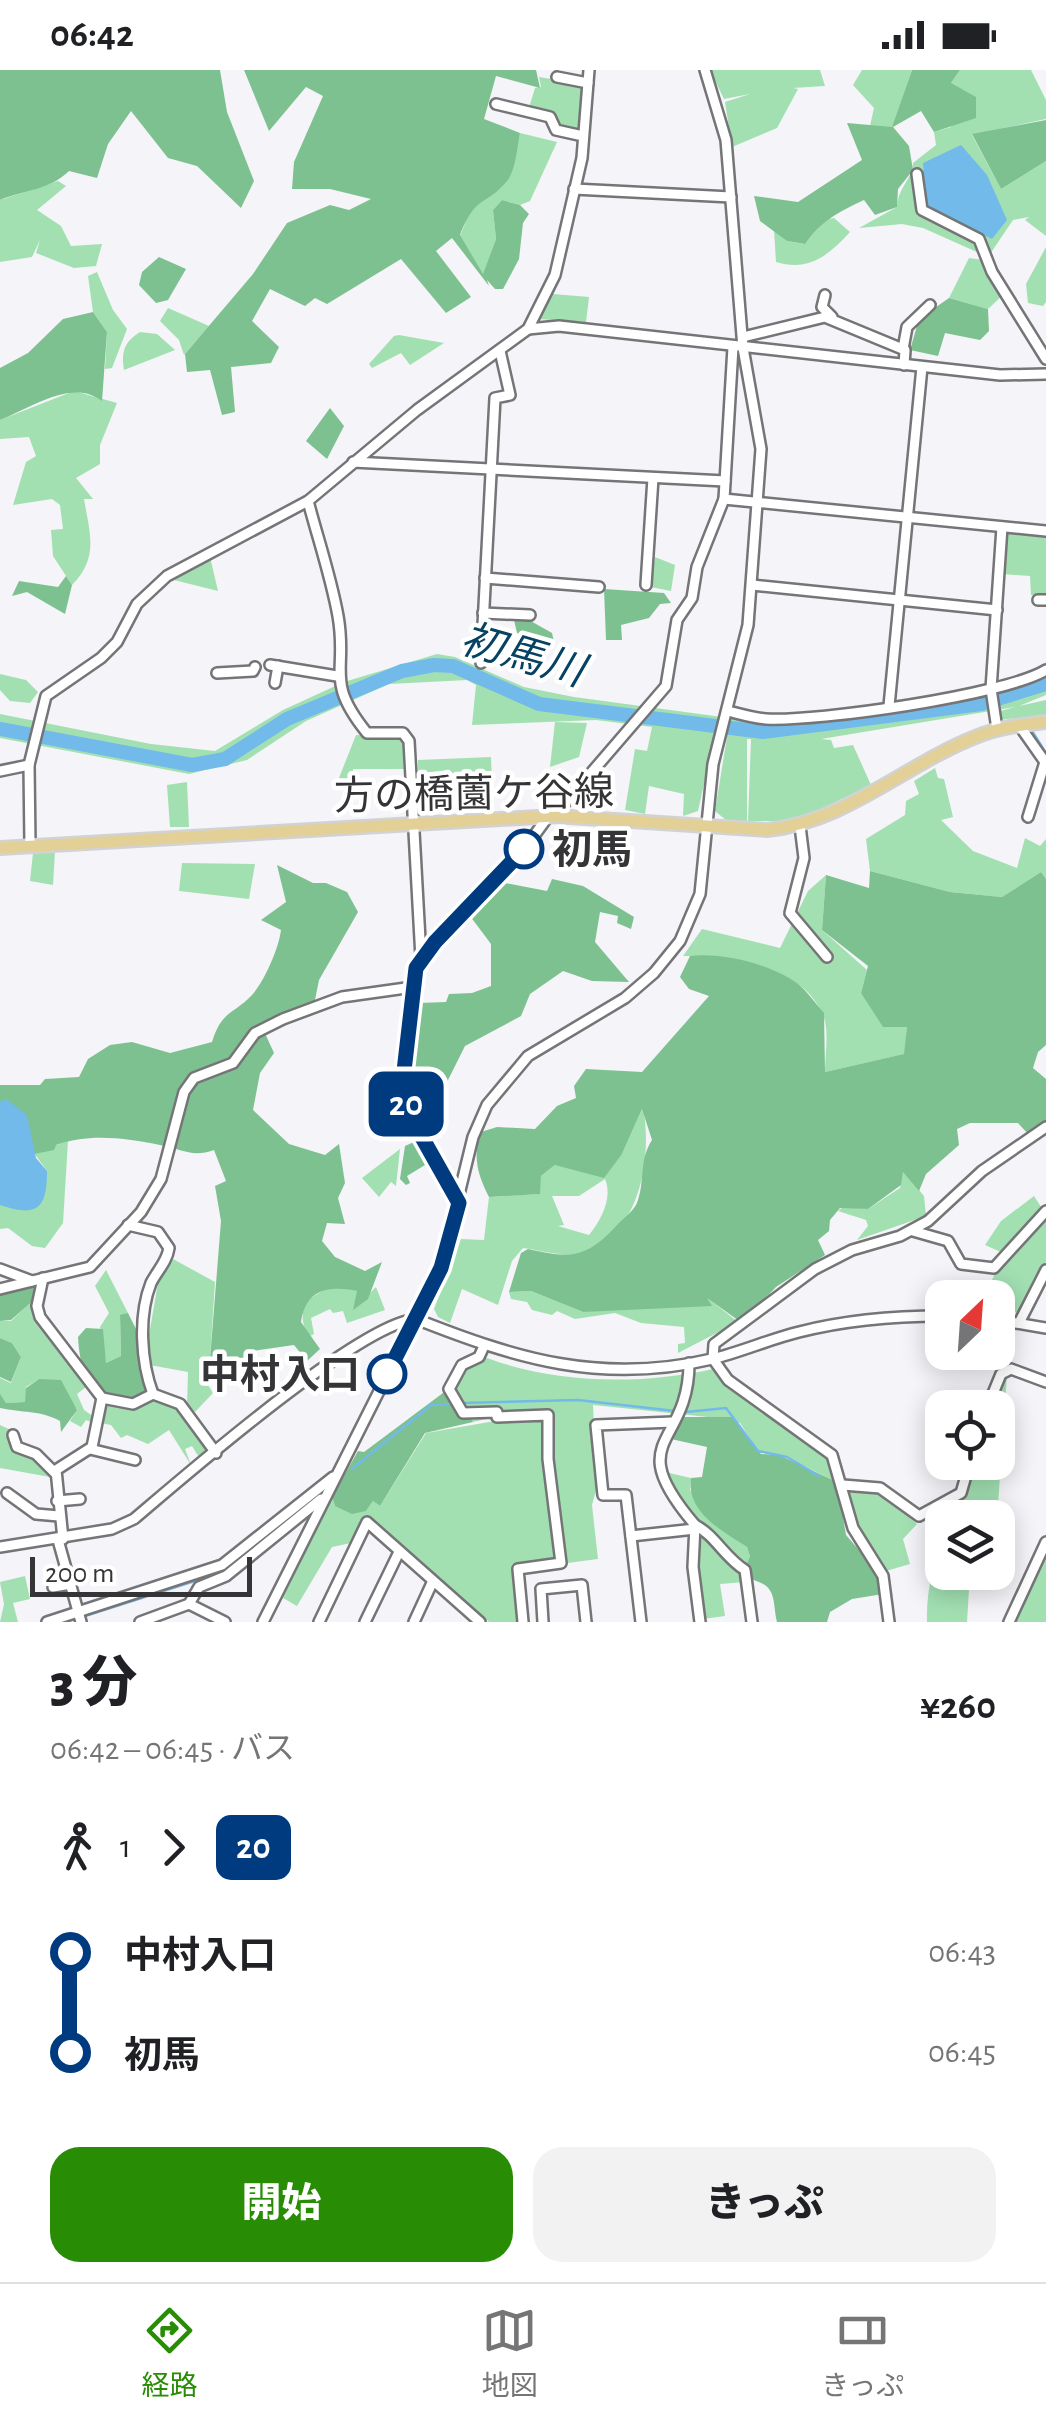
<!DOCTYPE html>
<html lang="ja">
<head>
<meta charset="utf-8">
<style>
  :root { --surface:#fff; --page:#f2f2f2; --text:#202124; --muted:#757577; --line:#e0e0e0; --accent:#288d05 }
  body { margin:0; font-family:"Alegreya Sans","Noto Sans JP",sans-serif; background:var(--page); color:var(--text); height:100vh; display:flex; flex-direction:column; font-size:38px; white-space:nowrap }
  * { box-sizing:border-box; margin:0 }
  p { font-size:32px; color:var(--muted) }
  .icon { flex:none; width:55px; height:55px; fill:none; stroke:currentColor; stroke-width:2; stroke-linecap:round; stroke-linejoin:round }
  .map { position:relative; height:1552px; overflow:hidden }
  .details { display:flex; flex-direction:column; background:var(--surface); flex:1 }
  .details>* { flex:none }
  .badge { padding:0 20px; border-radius:15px; font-size:35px; line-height:65px }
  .needle { width:65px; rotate:25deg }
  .fabs { position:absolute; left:925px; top:1210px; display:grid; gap:20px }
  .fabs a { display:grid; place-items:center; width:90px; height:90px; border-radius:20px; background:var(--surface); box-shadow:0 5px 25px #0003; font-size:50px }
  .scale { position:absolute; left:30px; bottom:25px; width:222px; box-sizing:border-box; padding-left:10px; border:5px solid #353436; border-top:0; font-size:28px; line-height:35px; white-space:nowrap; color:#353436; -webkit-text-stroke:8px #fff; paint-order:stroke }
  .map>.badge { position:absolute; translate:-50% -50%; box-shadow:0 0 0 5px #fff }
  .legs { display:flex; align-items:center; gap:15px; height:110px; padding:0 50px; font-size:32px }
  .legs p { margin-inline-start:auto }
  .summary { display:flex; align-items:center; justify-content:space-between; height:170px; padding:0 50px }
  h1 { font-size:55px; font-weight:800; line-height:75px }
  .button { display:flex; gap:20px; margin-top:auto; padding:20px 50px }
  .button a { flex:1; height:115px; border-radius:30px; background:var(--accent); color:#fff; font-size:40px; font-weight:800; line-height:115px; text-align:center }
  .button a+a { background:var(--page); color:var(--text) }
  ul { padding:0 50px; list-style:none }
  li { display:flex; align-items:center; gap:35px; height:100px; font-size:38px }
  li i { display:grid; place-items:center; width:15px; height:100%; margin:0 12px; background:currentColor }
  li i::after { content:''; width:25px; height:25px; margin:-12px; border:8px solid; border-radius:50%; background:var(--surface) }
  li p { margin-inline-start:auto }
  li:first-child i { background:linear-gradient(#0000 50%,currentColor 0) }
  li:last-child i { background:linear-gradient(currentColor 50%,#0000 0) }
  .status { display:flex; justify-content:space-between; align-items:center; height:70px; padding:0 50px; background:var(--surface); direction:ltr }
  .status svg { height:28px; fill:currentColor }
  .dock { display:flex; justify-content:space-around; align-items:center; height:140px; border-top:2px solid var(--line); background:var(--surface); font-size:28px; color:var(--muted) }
  .dock a { display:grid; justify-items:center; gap:5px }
  .dock .current { color:var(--accent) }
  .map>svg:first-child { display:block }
  .green { fill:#a2e0b2; fill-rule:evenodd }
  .forest { fill:#7dc190 }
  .water { fill:#71bae9 }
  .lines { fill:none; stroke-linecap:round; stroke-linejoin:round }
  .stream { stroke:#71bae9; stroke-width:2.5 }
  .river { stroke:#71bae9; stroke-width:14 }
  .minor-casing { stroke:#757578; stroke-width:14 }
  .major-casing { stroke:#d3d2d3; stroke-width:16 }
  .minor { stroke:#fff; stroke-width:9 }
  .major { stroke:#e2d097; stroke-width:11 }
  .line-1-casing { stroke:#fff; stroke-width:22 }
  .line-1 { stroke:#003b80; stroke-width:15 }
  .stop-1-dot { fill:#fff; stroke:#003b80; stroke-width:5 }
  .labels { text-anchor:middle; stroke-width:9; stroke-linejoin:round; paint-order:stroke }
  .street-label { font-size:40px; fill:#353436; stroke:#fff }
  .stop-label { font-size:40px; font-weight:bold; fill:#353436; stroke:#fff; text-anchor:start }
  .water-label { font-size:42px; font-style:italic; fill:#064362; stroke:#fff }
</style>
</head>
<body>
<div class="status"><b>06:42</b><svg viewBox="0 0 49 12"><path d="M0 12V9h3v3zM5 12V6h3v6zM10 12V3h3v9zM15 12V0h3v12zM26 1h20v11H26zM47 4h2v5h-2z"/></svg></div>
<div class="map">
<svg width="1046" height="1552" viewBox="0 0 1046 1552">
  <rect width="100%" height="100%" fill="#f5f4f8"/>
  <g class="green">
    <path d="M710 0H820L825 16 793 18 798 19 777 58 732 77 725 32 750 24 724 29Z"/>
    <path d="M862 0H912L892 58 870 56 874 38 853 15Z"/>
    <path d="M960 0H1031L1046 30V49L972 65 1001 119 1046 91V166L1025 150 1029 147 1013 150 988 187 923 158 902 154 859 158 897 137C898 117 913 108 913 93L936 75 934 62 951 57V13Z"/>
    <path d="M539 7 588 15 583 66 556 60 552 45 528 41 535 18 541 17Z"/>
    <path d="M520 63 557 72 530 131 520 135 502 130 493 140 496 169 483 205 460 166 472 136 508 109Z"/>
    <path d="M58 111 66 116 37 140 61 156 71 176 102 174 96 196 74 198 36 183 40 170 32 187 0 192V130Z"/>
    <path d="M834 148 850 162C829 185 809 202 776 192L774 160 787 171 804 174 824 150Z"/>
    <path d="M1046 177V232L1043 236 1028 233 1026 214Z"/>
    <path d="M969 188 983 190 1006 222 988 239 949 228Z"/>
    <path d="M97 202 113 240 127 259 112 298 105 299 107 262 93 242 88 206Z"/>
    <path d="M553 224 589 227 586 252 538 249Z"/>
    <path d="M168 238 209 256 184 285 179 270 160 251Z"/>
    <path d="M140 262 157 264 175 280 124 300C121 282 124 272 140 262Z"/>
    <path d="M394 266 399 265 444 273 410 295 401 283 372 298 369 294Z"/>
    <path d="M74 321 117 333 100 375V394L76 408 93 429H84C90 464 99 488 72 515L53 486 51 460 63 459 60 435 52 429 13 435 26 392 36 386 29 367 0 369V350Z"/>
    <path d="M1006 463 1046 467V526L1031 525 1030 506 1002 504Z"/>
    <path d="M210 487 218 521 174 510Z"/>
    <path d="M655 487 675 495 671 521 651 517Z"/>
    <path d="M437 584 455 587 524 617 574 627 759 652 1019 619 1046 606V625L1019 636 1046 630V645L998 650 997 642 1015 637 821 669 831 670 834 678 853 675 871 715 796 751H748L751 669H747V751H727L715 741 727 667 715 665 698 741 683 746 684 724 649 716 645 744 625 740 635 679 647 681 652 657 596 650 472 655 476 615 467 610 389 614 306 651 247 690 189 704 0 668V644L151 674 215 681 283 640 344 612Z"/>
    <path d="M0 604 26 610 38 622 30 633 10 631 0 620Z"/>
    <path d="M555 652 587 653 579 687 550 697Z"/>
    <path d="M356 665 398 667 403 672 404 699H353L352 712 337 713Z"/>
    <path d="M491 687 493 740 419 743 418 690Z"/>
    <path d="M935 698 938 708 944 709 953 747 941 750 973 781 1017 798 1025 768 1040 776 1046 769V809L1041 802 1002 827 950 822 870 801 866 769 905 745 906 731 919 724 914 711Z"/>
    <path d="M187 712 189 757H170L167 715Z"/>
    <path d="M55 781 53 815 30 811 33 783Z"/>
    <path d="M182 793 255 794 249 829 179 821Z"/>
    <path d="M826 805 822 860 867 900 861 923 907 957 905 984 825 1002C825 987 829 962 824 948 805 895 729 886 683 886L702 859 780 878 808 821Z"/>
    <path d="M643 1037C652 1084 642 1156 592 1180 573 1190 543 1181 523 1178L512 1191 498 1235 462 1219 450 1253 438 1247 434 1239 461 1169 484 1170 489 1127 539 1124 541 1106 555 1095 622 1084ZM605 1109C613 1128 601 1150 589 1165L558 1156 564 1155 552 1126H579Z"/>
    <path d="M68 1071 63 1153 45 1178 32 1176 8 1158 0 1159V1133L47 1101 34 1083Z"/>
    <path d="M400 1079 396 1116 391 1112 379 1127 362 1108Z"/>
    <path d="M903 1101 924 1126 926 1146 857 1170 868 1156 866 1150 838 1141 843 1137 868 1139 900 1118Z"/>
    <path d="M1034 1126 1043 1140 1003 1183 985 1175 1001 1151Z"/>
    <path d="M1046 1145V1192L1020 1243 998 1240V1228H984L996 1201Z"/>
    <path d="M173 1189 215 1212 210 1289 221 1305 208 1315 213 1323 195 1342 187 1335 188 1302 144 1294 158 1213Z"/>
    <path d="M106 1200 128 1243 120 1246 121 1286 106 1293 100 1257 109 1243 95 1216Z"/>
    <path d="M335 1216 358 1221 354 1239 376 1217 385 1240 347 1253 343 1241 333 1243 330 1239 311 1248 314 1264 308 1267C295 1237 307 1226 335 1216Z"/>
    <path d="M531 1221 583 1242 701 1223 738 1252 678 1283V1274L685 1273 684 1257 641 1253 615 1243 575 1249 557 1241 552 1245 532 1240 527 1232 511 1229 509 1222Z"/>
    <path d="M37 1226 35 1242 86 1317 77 1324 84 1340 97 1349 96 1354 86 1350 81 1357 70 1351 77 1339 39 1309 26 1317V1332L6 1333 0 1325V1308L11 1313 21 1287 12 1273 0 1268V1251H11Z"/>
    <path d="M487 1288C556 1314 642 1315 713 1299L829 1388 837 1412 783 1386 758 1381 740 1353 727 1349 593 1335 597 1417 592 1435 598 1489 514 1500 518 1552H489L368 1449 351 1473 332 1477 297 1536 283 1528 332 1427 335 1436 366 1441 373 1431 380 1436 426 1363 495 1351 494 1347 473 1352 455 1314 457 1303Z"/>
    <path d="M1007 1305 998 1435 988 1447 942 1448V1502L970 1503 967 1552H927C926 1520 934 1497 939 1466L923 1447 956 1429 972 1393 998 1392V1338L989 1337 1000 1310Z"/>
    <path d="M103 1325 131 1339 152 1329 179 1340 209 1384 200 1389 192 1376 185 1379 191 1395 169 1360 148 1374 127 1365 121 1368 111 1355 100 1353Z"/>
    <path d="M0 1355 11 1360 12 1370 54 1401 50 1407 0 1398Z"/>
    <path d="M665 1402 691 1408 690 1420 723 1461 747 1477 750 1485 745 1512 720 1514 725 1546 703 1549 695 1459 671 1426Z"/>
    <path d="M849 1421H878L917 1454 903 1469 910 1494 886 1501 858 1458Z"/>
    <path d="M1046 1481V1552H1012Z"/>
    <path d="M25 1506 30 1529 13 1533 18 1552H0L4 1534 0 1512Z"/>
  </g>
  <g class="forest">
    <path d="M0 0H220L227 42 254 111 241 138 197 96 168 88 131 41 108 74 97 108 69 101C48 121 26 119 0 130Z"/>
    <path d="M244 0H536L540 18 496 6 484 49 520 63C517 77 516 100 507 111 484 138 477 123 460 165L483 204 496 169 493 140 502 130 520 135 529 144 523 153 519 189 503 219H495L487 210 489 216 452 168 436 181 471 227 446 243 401 189 327 234 315 228 305 236 270 219 252 251 279 277 271 293 231 297 235 342 222 345 210 300 187 302 185 284 253 204 287 153 330 135 349 140 371 129 330 119H292L294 92 323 26 306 17 269 61Z"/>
    <path d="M912 0H960L951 13 976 27V48L934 62 921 41 893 57 909 76 913 100 898 119 897 137 875 145 864 130C841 141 821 150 805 174L787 171 760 151 754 126 798 132 862 90 847 53 892 57Z"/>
    <path d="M1046 50V91L1001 119 972 64Z"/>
    <path d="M159 187 186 199 168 230 156 233 139 215 142 202Z"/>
    <path d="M949 228 988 239 989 261 980 270 945 263 938 286 910 280 919 249Z"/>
    <path d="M93 242 107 262 102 331C73 308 32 337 0 350V298L28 283 63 249Z"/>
    <path d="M330 338 344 356 327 389 306 371Z"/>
    <path d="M66 506 72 515 65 544 27 522 12 526 19 511 58 517Z"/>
    <path d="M604 519 664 523 671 533 660 534 649 548 621 555 622 570H606Z"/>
    <path d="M520 545 552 563 554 572 548 579 517 563 514 550Z"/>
    <path d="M277 795 313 813H326L347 822 358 842 319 910 314 935 263 959 274 983 260 1003 253 1040 289 1074 325 1085 339 1074 345 1113 338 1128 345 1154 327 1153 322 1171 335 1187 365 1201 382 1192 368 1229 353 1240 357 1221C328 1215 306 1219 301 1252L320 1279 307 1291 294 1275 252 1281 240 1295V1314L221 1305 210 1289 221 1151 215 1116 226 1111 214 1080C192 1088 182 1079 160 1075 127 1068 88 1063 56 1075L54 1080 0 1091V1015H40L45 1009 79 1007 88 989 110 975 132 972 170 983 212 972C222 940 233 945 252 925 264 912 279 878 281 860L261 850 286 832Z"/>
    <path d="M870 801 950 822 1002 827 1041 802 1046 809V975L1038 982 1033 998 1046 1009V1053L1029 1065 1018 1053H970L957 1059 959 1075 926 1104 919 1121 903 1102 901 1115 868 1139 840 1138 830 1150 829 1161 818 1170 825 1185 776 1217 742 1253 707 1228 712 1236 583 1242 531 1221 509 1222 521 1183 528 1179C572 1189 587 1188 618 1154 625 1147 636 1139 638 1130 645 1109 639 1090 652 1070L642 1039 622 1084 604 1108 555 1095 541 1106 540 1124 489 1127C478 1105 472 1087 481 1062L497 1057 535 1059 557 1036 576 1028 574 1016 586 999 642 1002 709 926 689 919 680 907 690 886C722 882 770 894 797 913 807 921 816 934 824 943L825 1002 904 984 907 957H883L861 923 868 896 822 860 826 805 869 818Z"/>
    <path d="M552 809 583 816 634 847 631 859 617 853 618 846 600 842 595 872 629 912 592 911 563 901 530 924 521 946 465 976 441 1024 413 1028 408 998 419 933 446 932 449 924 472 923 491 916V874L470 846 505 813 547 821Z"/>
    <path d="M394 1002 401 1004 404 1036 382 1045 366 1028Z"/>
    <path d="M414 1072 422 1074 442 1108 425 1095 407 1106 410 1113 406 1115 400 1109 405 1076Z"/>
    <path d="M39 1213 37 1227 11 1250 0 1251V1224Z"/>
    <path d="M128 1243 136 1259 146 1323 132 1339C92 1324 80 1307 78 1267L86 1258 103 1259 106 1293 121 1286 120 1245Z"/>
    <path d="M0 1268 12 1273 21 1287 11 1312 0 1307Z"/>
    <path d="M39 1309 61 1310 77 1340 61 1362 60 1351C40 1340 22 1343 0 1338V1324L6 1333 25 1332 26 1318Z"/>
    <path d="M455 1314 473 1352 425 1363 380 1436 373 1431 366 1441 352 1444 335 1436 332 1427 358 1381 364 1382Z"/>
    <path d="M684 1347H732L761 1384 779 1385 837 1412 846 1465 872 1495 883 1524 852 1529 830 1542 827 1552H777C772 1530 778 1515 749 1509L745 1500 750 1486 747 1477C722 1461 686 1442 691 1408L702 1407 707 1377 671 1369Z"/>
  </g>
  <g class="water">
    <path d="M961 75 987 105 1007 150 992 169 927 136 923 93Z"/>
    <path d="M6 1029 27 1045 36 1088 47 1101C47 1138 38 1148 0 1135V1032Z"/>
  </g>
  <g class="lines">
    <g class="stream">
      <path d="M1032 661 1046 683"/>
      <path d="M462 1333 578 1330 675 1341"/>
      <path d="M686 1342 726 1338 758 1381 787 1387 819 1406"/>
      <path d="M352 1399 431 1335 449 1334"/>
      <path d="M85 1546 223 1502 307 1434"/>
      <path d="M66 1552 77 1548"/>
    </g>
    <path class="river" d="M0 659 192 695 225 689 287 649 402 601 434 595 453 596 539 634 763 662 981 634 1046 614"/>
    <defs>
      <g id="minor">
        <path d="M557 7 588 13"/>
        <path d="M496 34 550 47 556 60 583 66"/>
        <path d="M917 104 922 140 979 169 992 202 1046 289"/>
        <path d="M574 119 731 127"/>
        <path d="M825 225 822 237 832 247"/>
        <path d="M528 259 559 256 1000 305 1046 304"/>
        <path d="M743 267 825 247 905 280 904 295"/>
        <path d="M903 279 907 257 930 235"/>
        <path d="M353 392 725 411"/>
        <path d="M724 429 1046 461"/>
        <path d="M308 431C318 469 331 507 338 546 348 602 324 610 367 663H403L409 671 421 888"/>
        <path d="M485 508 599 517"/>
        <path d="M646 515 653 408"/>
        <path d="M752 515 997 540"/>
        <path d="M1038 530H1046"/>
        <path d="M483 543 530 545"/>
        <path d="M481 593 495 328 510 325 500 281"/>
        <path d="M270 595 337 606"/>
        <path d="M217 603 253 601 255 597"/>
        <path d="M275 613 278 596"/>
        <path d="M889 636 922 297"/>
        <path d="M728 641C740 644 753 648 766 649 817 652 1005 625 1046 600"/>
        <path d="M1019 655 1045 692 1028 747"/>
        <path d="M997 659 991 619 1002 457"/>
        <path d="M0 701 29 695"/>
        <path d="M554 746 666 616 677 550 692 528 697 497 724 429 733 277"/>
        <path d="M800 756 804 788 790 843 827 887"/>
        <path d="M30 775 29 695 46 626 101 588 117 572 137 534 167 506 308 431 417 340 528 259 555 205 582 88 589 0"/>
        <path d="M459 1133 410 1046 402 1018 416 898 435 871 514 793 547 748"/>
        <path d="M128 1155 158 1162 169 1178C167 1192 157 1201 151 1213 138 1246 141 1292 153 1324"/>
        <path d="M913 1161 948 1171 961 1194 994 1198 1046 1141"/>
        <path d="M0 1199 32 1211"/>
        <path d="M43 1208 37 1236 40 1247 102 1328 92 1377 56 1400 63 1469"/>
        <path d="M0 1219 90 1197 141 1142 161 1109 184 1022 194 1008 233 993 255 963 283 949 342 927 413 917"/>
        <path d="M998 1250 1046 1258"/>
        <path d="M1019 1253 1046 1200"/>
        <path d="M484 1276 479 1287 462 1295 449 1319 463 1343 497 1342V1347L548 1345V1389L561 1493 518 1499 523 1552"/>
        <path d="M689 1293C689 1378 620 1367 695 1455L693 1497 700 1552"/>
        <path d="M102 1328 133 1334 153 1324 180 1334 216 1383"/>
        <path d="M987 1338 1001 1304 1011 1299 1046 1312"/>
        <path d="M13 1365 17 1377 36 1384 55 1403"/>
        <path d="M90 1379 135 1390"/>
        <path d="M843 1415 880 1418 919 1446 961 1423 970 1392"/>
        <path d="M7 1423 36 1444 59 1446"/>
        <path d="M57 1431 80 1429"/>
        <path d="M695 1455C716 1466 724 1487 745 1500L752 1552"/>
        <path d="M631 1466 695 1459"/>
        <path d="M58 1470 81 1552"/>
        <path d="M0 1477 112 1459 134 1449C186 1405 359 1254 416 1249 517 1289 602 1315 712 1289 741 1282 770 1269 799 1262 846 1250 895 1246 942 1246"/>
        <path d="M53 1517 71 1514"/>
        <path d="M189 1534 199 1517 226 1506 321 1429"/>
        <path d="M47 1552 222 1495 333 1407"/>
        <path d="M140 1552 189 1534 225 1552"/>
        <path d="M263 1552 441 1198 473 1067 487 1035 528 986 625 928 654 903 680 871 700 824 713 694 748 555 761 379 743 278 726 70 705 0"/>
        <path d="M319 1552 367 1452 480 1552"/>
        <path d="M365 1552 399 1482"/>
        <path d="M414 1552 432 1513"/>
        <path d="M543 1552 541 1519 582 1515 586 1552"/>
        <path d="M641 1552 626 1425H603L596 1355 673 1352"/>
        <path d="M889 1552 883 1506 853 1458 832 1385 728 1310 713 1289 714 1274 815 1199 852 1180 900 1166 928 1151 982 1101 1046 1057"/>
        <path d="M1009 1552 1046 1472"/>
      </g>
      <path id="major" d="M0 778 554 746 767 760C847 752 905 694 978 666 1000 657 1022 655 1046 652"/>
    </defs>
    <use href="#minor" class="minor-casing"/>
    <use href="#major" class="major-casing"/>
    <use href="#minor" class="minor"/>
    <use href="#major" class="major"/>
  </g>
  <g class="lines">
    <defs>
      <path id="line-1" d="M387 1304 441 1198 459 1133 410 1046 402 1018 416 898 435 872 524 779"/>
    </defs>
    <use href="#line-1" class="line-1-casing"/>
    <use href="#line-1" class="line-1"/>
  </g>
  <g class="stop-1-dot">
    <circle cx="524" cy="779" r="18"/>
    <circle cx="387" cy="1304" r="18"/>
  </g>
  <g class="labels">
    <g class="street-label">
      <text transform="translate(474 723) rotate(-1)" y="14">方の橋薗ケ谷線</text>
    </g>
    <g class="stop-label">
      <text x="552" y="793">初馬</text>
      <text x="360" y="1318" text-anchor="end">中村入口</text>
    </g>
    <g class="water-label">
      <text transform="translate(523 584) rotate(16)" y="15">初馬川</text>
    </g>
  </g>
</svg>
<div class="fabs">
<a><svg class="needle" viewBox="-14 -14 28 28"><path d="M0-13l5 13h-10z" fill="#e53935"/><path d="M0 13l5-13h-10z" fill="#757577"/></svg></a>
<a><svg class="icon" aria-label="locate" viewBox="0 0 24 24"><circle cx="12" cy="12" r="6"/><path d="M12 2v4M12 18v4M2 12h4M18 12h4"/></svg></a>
<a><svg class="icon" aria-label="layers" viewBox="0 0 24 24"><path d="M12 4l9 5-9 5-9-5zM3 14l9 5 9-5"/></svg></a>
</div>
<div class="scale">200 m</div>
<b class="badge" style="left:406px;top:1034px;background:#003b80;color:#fff">20</b>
</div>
<section class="details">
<div class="summary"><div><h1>3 分</h1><p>06:42 – 06:45 · バス</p></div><b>¥260</b></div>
<div class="legs"><svg class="icon" aria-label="walk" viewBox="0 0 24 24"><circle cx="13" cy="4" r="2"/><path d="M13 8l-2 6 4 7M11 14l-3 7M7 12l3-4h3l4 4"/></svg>1<svg class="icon" aria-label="forward" viewBox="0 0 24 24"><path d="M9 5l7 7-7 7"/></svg><b class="badge" style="background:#003b80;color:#fff">20</b></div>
<ul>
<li><i style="color:#003b80"></i><b>中村入口</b><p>06:43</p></li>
<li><i style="color:#003b80"></i><b>初馬</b><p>06:45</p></li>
</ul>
<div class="button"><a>開始</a><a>きっぷ</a></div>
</section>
<nav class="dock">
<a class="current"><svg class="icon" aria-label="directions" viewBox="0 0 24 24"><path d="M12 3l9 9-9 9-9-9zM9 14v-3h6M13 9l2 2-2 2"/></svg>経路</a>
<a><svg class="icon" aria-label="map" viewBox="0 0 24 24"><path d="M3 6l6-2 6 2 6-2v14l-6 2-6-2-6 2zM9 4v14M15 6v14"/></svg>地図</a>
<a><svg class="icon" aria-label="tickets" viewBox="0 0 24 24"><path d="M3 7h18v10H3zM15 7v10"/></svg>きっぷ</a>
</nav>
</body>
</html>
